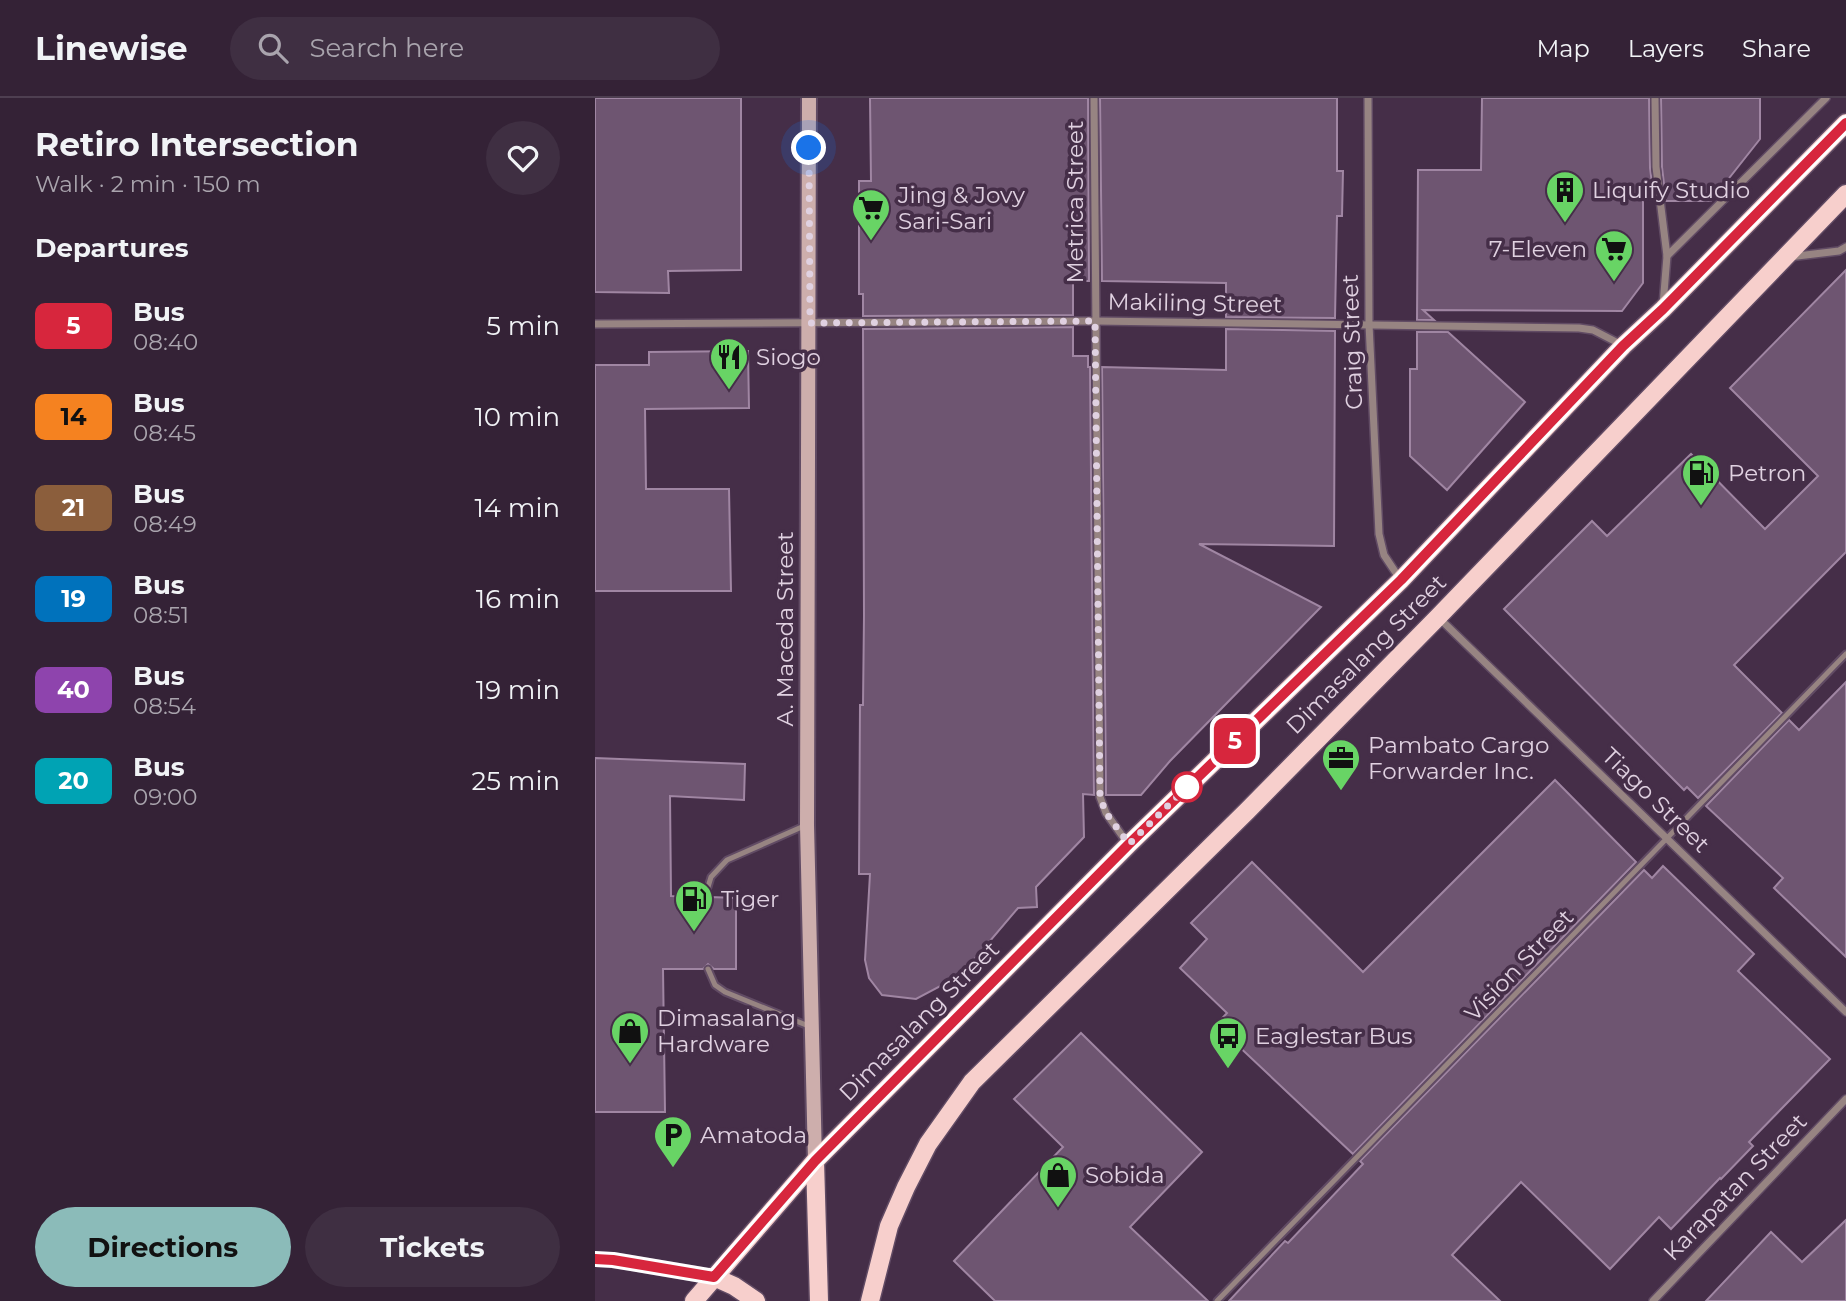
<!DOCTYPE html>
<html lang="en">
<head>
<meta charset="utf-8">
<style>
  :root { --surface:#342236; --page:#3f2f42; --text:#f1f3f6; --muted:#a9a4ad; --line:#4e3f51; --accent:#8bbbb9 }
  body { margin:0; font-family:Montserrat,sans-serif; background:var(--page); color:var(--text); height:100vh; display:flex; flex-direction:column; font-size:26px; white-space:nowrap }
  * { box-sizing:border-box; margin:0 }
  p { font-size:23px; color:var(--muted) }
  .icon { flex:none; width:38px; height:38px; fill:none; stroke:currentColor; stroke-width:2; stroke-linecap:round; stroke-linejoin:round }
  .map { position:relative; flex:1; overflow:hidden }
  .panel { display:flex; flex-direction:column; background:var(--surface); width:595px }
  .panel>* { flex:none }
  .badge { padding:0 14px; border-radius:10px; font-size:24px; line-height:46px }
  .you { position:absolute; width:35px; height:35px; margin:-18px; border:5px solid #fff; border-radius:50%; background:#1a73e8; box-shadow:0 0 0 10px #1a73e833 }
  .map>.badge { position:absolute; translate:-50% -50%; box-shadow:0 0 0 4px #fff }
  h2 { padding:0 35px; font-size:26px; line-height:63px }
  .round { display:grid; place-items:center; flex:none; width:74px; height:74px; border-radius:37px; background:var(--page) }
  .head { display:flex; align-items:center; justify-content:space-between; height:119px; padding:0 35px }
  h1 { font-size:33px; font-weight:700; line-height:52px }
  .cta { display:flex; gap:14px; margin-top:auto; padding:14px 35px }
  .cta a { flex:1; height:80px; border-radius:42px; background:var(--accent); color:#111; font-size:28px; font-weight:700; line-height:80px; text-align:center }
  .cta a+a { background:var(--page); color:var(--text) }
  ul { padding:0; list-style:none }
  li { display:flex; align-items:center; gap:21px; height:91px; padding:0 35px }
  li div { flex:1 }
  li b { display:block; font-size:26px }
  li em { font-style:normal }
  li .badge { min-width:77px; font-weight:700; text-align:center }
  header { display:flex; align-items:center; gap:42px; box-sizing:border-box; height:98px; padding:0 35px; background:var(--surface); border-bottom:2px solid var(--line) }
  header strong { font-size:33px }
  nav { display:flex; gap:38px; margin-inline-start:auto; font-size:24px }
  .search { width:490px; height:63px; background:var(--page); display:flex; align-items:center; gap:18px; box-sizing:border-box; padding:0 24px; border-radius:38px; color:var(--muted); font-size:26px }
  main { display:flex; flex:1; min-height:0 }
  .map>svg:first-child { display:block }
  .building { fill:#6e5571; stroke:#a086a3; stroke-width:2 }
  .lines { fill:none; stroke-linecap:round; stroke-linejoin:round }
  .service-casing { stroke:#614b64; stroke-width:9 }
  .minor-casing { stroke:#614b64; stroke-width:10 }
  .tertiary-casing { stroke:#614b64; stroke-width:16 }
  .secondary-casing { stroke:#614b64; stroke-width:18 }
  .primary-casing { stroke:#614b64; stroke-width:21 }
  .service { stroke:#978482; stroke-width:5 }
  .minor { stroke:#978482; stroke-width:7 }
  .tertiary { stroke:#978482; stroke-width:12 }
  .secondary { stroke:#cdaeac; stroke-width:14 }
  .primary { stroke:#f7cfcc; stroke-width:18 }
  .line-casing { stroke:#fff; stroke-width:16 }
  .line { stroke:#d7263d; stroke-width:10 }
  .walk { stroke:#e0d1e1; stroke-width:7; stroke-dasharray:0 12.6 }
  .stop-dot { fill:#fff; stroke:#d7263d; stroke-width:3.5 }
  .labels { text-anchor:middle; stroke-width:7; stroke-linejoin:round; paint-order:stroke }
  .poi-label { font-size:23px; fill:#e0d1e1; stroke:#452e48; text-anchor:start }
  .street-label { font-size:23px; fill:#e0d1e1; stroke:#452e48 }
</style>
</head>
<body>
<header>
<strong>Linewise</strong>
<div class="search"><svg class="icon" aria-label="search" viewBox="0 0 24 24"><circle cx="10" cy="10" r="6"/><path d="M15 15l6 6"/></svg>Search here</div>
<nav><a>Map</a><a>Layers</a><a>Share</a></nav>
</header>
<main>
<section class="panel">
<div class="head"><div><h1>Retiro Intersection</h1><p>Walk · 2 min · 150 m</p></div><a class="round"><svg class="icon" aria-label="heart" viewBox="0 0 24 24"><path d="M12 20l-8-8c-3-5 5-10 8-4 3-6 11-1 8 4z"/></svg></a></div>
<h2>Departures</h2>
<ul>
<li><span class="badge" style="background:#d7263d;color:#fff">5</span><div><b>Bus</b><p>08:40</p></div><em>5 min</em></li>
<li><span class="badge" style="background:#f58220;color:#111">14</span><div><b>Bus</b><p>08:45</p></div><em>10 min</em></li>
<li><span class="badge" style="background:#8b5e3c;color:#fff">21</span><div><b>Bus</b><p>08:49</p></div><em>14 min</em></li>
<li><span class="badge" style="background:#0072bc;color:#fff">19</span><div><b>Bus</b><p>08:51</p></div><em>16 min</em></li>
<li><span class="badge" style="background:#8e44ad;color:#fff">40</span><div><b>Bus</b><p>08:54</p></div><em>19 min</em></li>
<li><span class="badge" style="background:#00a3b4;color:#fff">20</span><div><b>Bus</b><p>09:00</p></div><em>25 min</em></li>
</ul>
<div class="cta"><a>Directions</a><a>Tickets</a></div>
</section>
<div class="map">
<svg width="1251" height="1203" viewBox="0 0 1251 1203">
  <rect width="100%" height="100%" fill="#452e48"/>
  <g class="building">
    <path d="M0 0H146V172L73 173 74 195 0 194Z"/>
    <path d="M275 0H493L494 183H478V217L268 218V196H264V83H276Z"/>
    <path d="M505 0H742V73H748L747 118H742L740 220 631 219V185L507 183Z"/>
    <path d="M887 0H1054L1055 70 1059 102H1048V185L1027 213 828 212 839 222H822L823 72H886Z"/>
    <path d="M1066 0H1165V41L1116 103H1071L1067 69Z"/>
    <path d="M1251 172V454L1139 567 1187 615 1103 700 1092 689 1089 692 909 511 997 423 1012 438 1096 356 1170 431 1223 378 1135 290Z"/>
    <path d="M478 229V258H493V269H495L499 697 488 696 489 739 441 789 442 809 423 810 378 863 355 883 321 901 287 897 274 880 270 862 275 776H264L265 607H268L269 518 268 231Z"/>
    <path d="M631 231 740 233 739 448 604 446 726 509 575 663 546 697H511L507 269 631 272Z"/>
    <path d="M822 234H853L930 304 852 392 815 358V271H822Z"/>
    <path d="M153 253 154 310 50 311 51 391H134L136 493H0V267H54V254Z"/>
    <path d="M1251 584V859L1179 790 1188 780 1111 708 1194 622 1204 632Z"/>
    <path d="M0 660 150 666 149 702 75 698 76 798 105 799 107 803 111 804 115 799 141 800V871H119L113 866 108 871H68L70 1014H0Z"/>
    <path d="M960 682 1041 764 758 1056 621 927 632 915 585 870 612 841 596 825 657 764 768 874Z"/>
    <path d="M1068 768 1159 856 1143 873 1235 961 1154 1044 1158 1048 1126 1081 1125 1080 1076 1131 1064 1119 1015 1171 926 1084 857 1157 905 1203H634L690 1143 693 1145 768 1066 765 1063 1049 772 1057 780Z"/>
    <path d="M486 935 607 1054 535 1129 613 1203H400L359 1163 468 1049 419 1001Z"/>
    <path d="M1251 1122V1203H1111L1176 1134 1207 1164Z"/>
  </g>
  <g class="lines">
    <defs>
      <g id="service">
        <path d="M110 799 116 779 132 762 209 728"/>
        <path d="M113 871 120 887 130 894 216 929"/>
        <path d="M622 1203 1251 556"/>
      </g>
      <g id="minor">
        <path d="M499 0 505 699 511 715 533 746"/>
        <path d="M773 0 774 226 784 436 789 457 805 481"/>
        <path d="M1060 0 1061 69 1072 158"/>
        <path d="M1194 159 1244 153 1251 149"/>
        <path d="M1068 207 1072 158 1231 0"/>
        <path d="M0 226 500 223 984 230 998 232 1027 247"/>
        <path d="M844 520 1251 914"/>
        <path d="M1058 1203 1251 1001"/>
      </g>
      <path id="tertiary" d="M0 1161 18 1162 119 1179"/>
      <path id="secondary" d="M214 0 212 727 220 1063"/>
      <g id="primary">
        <path d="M220 1063 224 1203"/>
        <path d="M119 1179 139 1188 161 1203"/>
        <path d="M99 1203 220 1063 534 746 806 482 1028 248 1068 211 1251 25"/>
        <path d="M275 1203 294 1128 311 1089 333 1046 377 984 652 713 843 519 1251 96"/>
      </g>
    </defs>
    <use href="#service" class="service-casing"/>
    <use href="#minor" class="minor-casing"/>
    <use href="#tertiary" class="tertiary-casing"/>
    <use href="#secondary" class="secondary-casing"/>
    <use href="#primary" class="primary-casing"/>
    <use href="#service" class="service"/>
    <use href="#minor" class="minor"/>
    <use href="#tertiary" class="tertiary"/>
    <use href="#secondary" class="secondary"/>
    <use href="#primary" class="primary"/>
  </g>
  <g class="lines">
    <defs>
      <path id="line" d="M0 1161 18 1162 119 1179 220 1063 534 746 806 482 1028 248 1068 211 1251 25"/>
    </defs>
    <use href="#line" class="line-casing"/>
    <use href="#line" class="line"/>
    <path class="walk" d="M214 50 215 225 500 223 505 699 511 715 534 746 592 689"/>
  </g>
  <defs>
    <symbol id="building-pin" viewBox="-11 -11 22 30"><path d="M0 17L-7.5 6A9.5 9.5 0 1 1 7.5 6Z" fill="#68d465" stroke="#452e48"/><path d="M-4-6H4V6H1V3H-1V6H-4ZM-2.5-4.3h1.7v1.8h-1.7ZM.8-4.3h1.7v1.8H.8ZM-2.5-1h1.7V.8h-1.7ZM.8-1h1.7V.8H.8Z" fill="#111"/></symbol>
    <symbol id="supermarket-pin" viewBox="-11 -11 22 30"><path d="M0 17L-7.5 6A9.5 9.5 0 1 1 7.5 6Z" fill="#68d465" stroke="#452e48"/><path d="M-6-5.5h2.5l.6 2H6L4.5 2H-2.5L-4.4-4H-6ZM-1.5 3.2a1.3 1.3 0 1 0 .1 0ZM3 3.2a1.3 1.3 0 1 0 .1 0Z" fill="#111"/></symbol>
    <symbol id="restaurant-pin" viewBox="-11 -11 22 30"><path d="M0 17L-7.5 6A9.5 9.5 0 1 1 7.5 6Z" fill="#68d465" stroke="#452e48"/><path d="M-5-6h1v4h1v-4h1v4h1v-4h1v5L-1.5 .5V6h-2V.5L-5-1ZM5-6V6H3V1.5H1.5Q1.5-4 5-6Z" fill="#111"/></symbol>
    <symbol id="fuel-pin" viewBox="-11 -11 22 30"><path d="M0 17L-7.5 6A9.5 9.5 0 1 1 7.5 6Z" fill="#68d465" stroke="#452e48"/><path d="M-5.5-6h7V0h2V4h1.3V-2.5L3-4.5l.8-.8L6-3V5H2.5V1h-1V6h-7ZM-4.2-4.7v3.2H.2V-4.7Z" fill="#111"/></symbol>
    <symbol id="office-pin" viewBox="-11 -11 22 30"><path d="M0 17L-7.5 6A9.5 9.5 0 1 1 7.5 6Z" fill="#68d465" stroke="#452e48"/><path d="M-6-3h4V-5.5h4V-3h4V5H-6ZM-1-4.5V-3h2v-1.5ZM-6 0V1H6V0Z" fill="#111"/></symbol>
    <symbol id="shop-pin" viewBox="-11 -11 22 30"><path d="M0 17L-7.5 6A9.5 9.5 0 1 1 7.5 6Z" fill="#68d465" stroke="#452e48"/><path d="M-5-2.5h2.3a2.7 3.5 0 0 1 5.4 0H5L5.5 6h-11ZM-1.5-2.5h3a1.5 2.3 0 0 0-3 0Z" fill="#111"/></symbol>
    <symbol id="bus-pin" viewBox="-11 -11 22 30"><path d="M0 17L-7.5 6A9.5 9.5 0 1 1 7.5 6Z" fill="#68d465" stroke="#452e48"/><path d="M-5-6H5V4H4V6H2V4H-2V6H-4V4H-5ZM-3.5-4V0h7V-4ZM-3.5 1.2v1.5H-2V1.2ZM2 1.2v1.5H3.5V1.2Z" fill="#111"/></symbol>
    <symbol id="parking-pin" viewBox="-11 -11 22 30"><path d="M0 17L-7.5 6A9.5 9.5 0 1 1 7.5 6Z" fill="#68d465" stroke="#452e48"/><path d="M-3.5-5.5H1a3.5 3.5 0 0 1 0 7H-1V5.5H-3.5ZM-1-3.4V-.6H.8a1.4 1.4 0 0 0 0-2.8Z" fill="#111"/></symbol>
  </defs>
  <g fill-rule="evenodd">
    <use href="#building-pin" x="948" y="70" width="44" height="60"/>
    <use href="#supermarket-pin" x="254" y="88" width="44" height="60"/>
    <use href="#supermarket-pin" x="997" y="129" width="44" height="60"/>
    <use href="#restaurant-pin" x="112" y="237" width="44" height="60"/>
    <use href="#fuel-pin" x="1084" y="353" width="44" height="60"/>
    <use href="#office-pin" x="724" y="638" width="44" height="60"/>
    <use href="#fuel-pin" x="77" y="779" width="44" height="60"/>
    <use href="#shop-pin" x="13" y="911" width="44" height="60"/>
    <use href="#bus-pin" x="611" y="916" width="44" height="60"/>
    <use href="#parking-pin" x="56" y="1015" width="44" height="60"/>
    <use href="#shop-pin" x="441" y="1055" width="44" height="60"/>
  </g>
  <circle class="stop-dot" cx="592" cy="689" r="14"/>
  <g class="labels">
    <g class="poi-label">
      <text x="997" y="100">Liquify Studio</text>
      <text x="303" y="105">Jing &amp; Jovy<tspan x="303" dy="26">Sari-Sari</tspan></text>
      <text x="992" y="159" text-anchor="end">7-Eleven</text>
      <text x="161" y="267">Siogo</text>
      <text x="1133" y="383">Petron</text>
      <text x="773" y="655">Pambato Cargo<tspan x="773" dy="26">Forwarder Inc.</tspan></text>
      <text x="126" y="809">Tiger</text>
      <text x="62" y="928">Dimasalang<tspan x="62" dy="26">Hardware</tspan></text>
      <text x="660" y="946">Eaglestar Bus</text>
      <text x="105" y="1045">Amatoda</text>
      <text x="490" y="1085">Sobida</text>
    </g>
    <g class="street-label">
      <text transform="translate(480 104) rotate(-90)" y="8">Metrica Street</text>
      <text transform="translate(600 205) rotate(1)" y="8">Makiling Street</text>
      <text transform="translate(757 244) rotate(-92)" y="8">Craig Street</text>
      <text transform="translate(190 531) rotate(-90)" y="8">A. Maceda Street</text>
      <text transform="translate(771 556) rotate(-45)" y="8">Dimasalang Street</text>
      <text transform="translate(1061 702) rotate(44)" y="8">Tiago Street</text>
      <text transform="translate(924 867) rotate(-46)" y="8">Vision Street</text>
      <text transform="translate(324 923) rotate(-45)" y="8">Dimasalang Street</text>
      <text transform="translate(1140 1089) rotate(-46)" y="8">Karapatan Street</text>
    </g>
  </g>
</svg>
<div class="you" style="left:214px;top:50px"></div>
<b class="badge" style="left:640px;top:643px;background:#d7263d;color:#fff">5</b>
</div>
</main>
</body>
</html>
